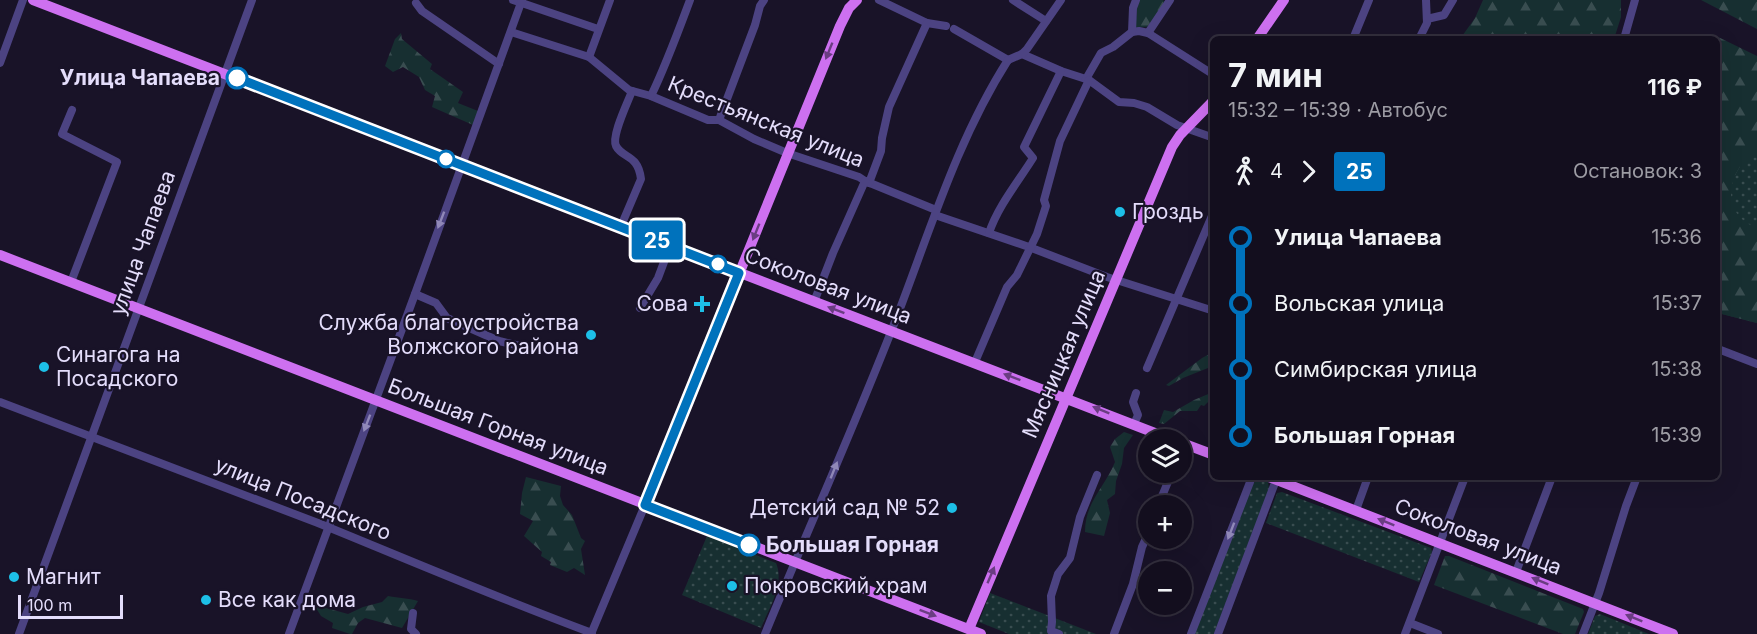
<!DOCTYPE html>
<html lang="ru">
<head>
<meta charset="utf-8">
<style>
  :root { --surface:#130e1e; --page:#201c2b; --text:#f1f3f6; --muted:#9d9ca4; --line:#322e3c }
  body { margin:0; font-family:Inter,sans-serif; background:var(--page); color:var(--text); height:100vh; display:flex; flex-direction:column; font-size:22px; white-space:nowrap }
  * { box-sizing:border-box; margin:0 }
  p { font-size:20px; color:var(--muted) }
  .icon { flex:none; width:33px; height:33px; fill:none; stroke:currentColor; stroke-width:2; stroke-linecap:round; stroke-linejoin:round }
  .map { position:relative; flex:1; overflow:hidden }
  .drawer { position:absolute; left:1210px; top:36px; width:510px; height:444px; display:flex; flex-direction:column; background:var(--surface); border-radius:9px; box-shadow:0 6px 24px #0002,0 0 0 2px var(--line) }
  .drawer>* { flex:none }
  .badge { padding:0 12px; border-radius:4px; font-size:21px; line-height:39px }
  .tools { position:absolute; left:1138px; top:429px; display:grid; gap:12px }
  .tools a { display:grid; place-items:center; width:54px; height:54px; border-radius:50%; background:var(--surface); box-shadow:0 6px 24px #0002,0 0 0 2px var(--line); font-size:30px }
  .scale { position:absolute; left:18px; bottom:15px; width:105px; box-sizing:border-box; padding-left:6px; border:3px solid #e4ddfb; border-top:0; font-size:16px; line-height:21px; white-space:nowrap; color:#e4ddfb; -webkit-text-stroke:4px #191328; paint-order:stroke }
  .map>.badge { position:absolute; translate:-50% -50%; box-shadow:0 0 0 3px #fff }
  .legs { display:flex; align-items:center; gap:9px; height:66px; padding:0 18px; font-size:20px }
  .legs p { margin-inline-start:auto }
  .headline { display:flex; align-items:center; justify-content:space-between; height:102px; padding:0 18px }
  h1 { font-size:33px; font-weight:700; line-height:45px }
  ul { padding:0 18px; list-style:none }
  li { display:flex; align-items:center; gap:21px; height:66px; font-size:22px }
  li i { display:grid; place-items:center; width:9px; height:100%; margin:0 8px; background:currentColor }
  li i::after { content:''; width:15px; height:15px; margin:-8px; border:4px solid; border-radius:50%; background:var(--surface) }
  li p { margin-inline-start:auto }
  li:first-child i { background:linear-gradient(#0000 50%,currentColor 0) }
  li:last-child i { background:linear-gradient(currentColor 50%,#0000 0) }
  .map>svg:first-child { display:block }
  .grass { fill:url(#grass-dots) }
  .forest { fill:url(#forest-firs) }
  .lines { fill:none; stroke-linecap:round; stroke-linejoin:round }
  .minor { stroke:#4c4382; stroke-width:8 }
  .major { stroke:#cd70f0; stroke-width:10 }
  .oneway { fill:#6a3d82 }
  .oneway2 { fill:#9088b8 }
  .line-1-casing { stroke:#fff; stroke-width:14 }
  .line-1 { stroke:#0072bc; stroke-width:9 }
  .stop-1-dot { fill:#fff; stroke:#0072bc; stroke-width:3 }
  .poi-dot { fill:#1dbfe7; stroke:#191328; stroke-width:2 }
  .labels { text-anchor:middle; stroke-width:4.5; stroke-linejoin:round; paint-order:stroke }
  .stop-label { font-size:21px; font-weight:bold; fill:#e4ddfb; stroke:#191328; text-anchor:end }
  .street-label { font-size:21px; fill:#e4ddfb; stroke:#191328 }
  .poi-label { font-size:21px; fill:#e4ddfb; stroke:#191328; text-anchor:start }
</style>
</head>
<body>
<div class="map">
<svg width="1757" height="634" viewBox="0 0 1757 634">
  <defs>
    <pattern id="grass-dots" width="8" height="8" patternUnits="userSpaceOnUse" patternTransform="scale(1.5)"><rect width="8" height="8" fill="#172f31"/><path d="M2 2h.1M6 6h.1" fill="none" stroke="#394d50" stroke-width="1.8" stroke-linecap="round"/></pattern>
    <pattern id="forest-firs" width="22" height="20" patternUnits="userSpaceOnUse" patternTransform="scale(1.5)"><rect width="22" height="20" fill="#172f31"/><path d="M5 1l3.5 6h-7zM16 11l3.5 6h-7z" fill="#394d50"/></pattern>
  </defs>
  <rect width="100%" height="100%" fill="#191328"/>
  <g class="grass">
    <path d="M1718 79 1757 81V323L1718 313Z"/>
    <path d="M1260 479 1268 482 1269 489 1214 634H1194L1252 484Z"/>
    <path d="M1282 492 1431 548 1432 552 1419 582 1266 523 1277 493Z"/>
    <path d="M707 536 776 563C785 584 769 608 761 628L682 595Z"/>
    <path d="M990 593 1096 634H1009L979 622Z"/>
    <path d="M1600 614 1649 634H1588L1595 616Z"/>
  </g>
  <g class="forest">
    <path d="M1138 0H1163L1166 3 1147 27 1135 28Z"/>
    <path d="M1483 0H1621V17L1614 39 1598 34 1595 39H1460L1475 18Z"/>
    <path d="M1701 0H1757V29Z"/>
    <path d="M401 33 402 39 432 64 430 69 463 92 458 103 478 111 473 125 432 107 435 96 425 90 419 77 403 67 393 72 385 66 395 39Z"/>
    <path d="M1712 34 1757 56V150C1727 170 1718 213 1757 228V323L1718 313 1719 77 1718 39H1705L1707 35 1711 36Z"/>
    <path d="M1213 352V366L1183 378 1169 386 1166 385 1202 358Z"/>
    <path d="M1213 392V397L1204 406 1201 405 1197 411H1180L1164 424 1159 423 1164 410 1173 412 1194 400Z"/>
    <path d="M1124 432 1133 435 1124 448 1122 464 1116 481 1115 494 1107 500 1110 513 1104 536 1085 532C1085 502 1104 489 1115 462L1110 447 1115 439Z"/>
    <path d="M526 477 561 486 560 496 563 505 572 515 581 538 585 541 581 549 585 575 574 568 567 572 550 565 551 562 541 556 542 552 524 536 533 521 520 514 522 493Z"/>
    <path d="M1445 556H1449L1583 609 1584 612 1575 634H1563L1434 585Z"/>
    <path d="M388 596C399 598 408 598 418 601L402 628 365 618 358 623 352 634H350L332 628 333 623 321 616 316 608 319 606 348 614 363 607 382 602Z"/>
  </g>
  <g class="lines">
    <g class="minor">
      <path d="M513 0 598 29"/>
      <path d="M879 0 927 23 946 26"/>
      <path d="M1013 0 1046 21"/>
      <path d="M416 3 422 11 499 64"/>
      <path d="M1427 19 1444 15 1453 0"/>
      <path d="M954 29 1008 60"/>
      <path d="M511 32 589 57 629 90 651 96 708 120H719L754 139 787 153 859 177 865 181 936 210"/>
      <path d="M1132 32 1139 31 1148 33 1214 75"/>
      <path d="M1148 33 1170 0"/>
      <path d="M1353 39 1369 0"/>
      <path d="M1419 39 1427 23 1426 0"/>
      <path d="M1624 39 1635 0"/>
      <path d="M1022 54 1061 71 1089 80 1119 102 1134 103 1147 107 1177 125 1214 138"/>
      <path d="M589 57 610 0"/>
      <path d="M1008 60 1022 54 1027 49 1061 0"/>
      <path d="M0 63 23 0"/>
      <path d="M1086 79 1101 53 1113 47 1132 32 1133 8 1136 0"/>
      <path d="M651 96C666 65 678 32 690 0"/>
      <path d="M719 120 755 25 760 6 764 0"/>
      <path d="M869 183 881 151 882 138 889 107 927 23"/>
      <path d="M935 215 1029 247 1107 277 1214 311"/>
      <path d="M621 226 641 179C638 154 623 159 616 146 611 136 628 102 632 91"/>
      <path d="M989 233C998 206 1018 182 1033 158L1024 147 1061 71"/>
      <path d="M71 282 117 162 62 134 72 110"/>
      <path d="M415 294 436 303 447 318 499 341 533 349"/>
      <path d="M814 302 833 253 865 181"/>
      <path d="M640 308 658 278 670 246"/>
      <path d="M1718 349 1757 364"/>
      <path d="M975 362 1007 287 1017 275 1037 234 1046 206 1044 200 1060 141 1089 80"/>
      <path d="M1147 368 1214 211"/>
      <path d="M0 402C106 443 212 482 318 523 409 560 500 599 592 633"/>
      <path d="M1134 424 1138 415 1133 402 1136 393"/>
      <path d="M1158 506 1172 472"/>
      <path d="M1356 510 1368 477"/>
      <path d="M1516 572 1552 477"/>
      <path d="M413 613 411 629 416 634"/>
      <path d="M1410 623 1438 634"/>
      <path d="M19 634 252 0"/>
      <path d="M289 634 415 294 522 0"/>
      <path d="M591 634 645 505"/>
      <path d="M765 634C808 529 855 425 896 319 930 231 957 140 1008 60"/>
      <path d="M1059 634 1051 631 1052 622 1051 596 1058 574 1070 558 1080 517 1097 475"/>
      <path d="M1114 634 1133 584 1142 547 1149 532"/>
      <path d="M1191 634 1252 477"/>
      <path d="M1218 634 1276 480"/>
      <path d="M1405 634 1465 477"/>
      <path d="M1583 634 1599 593 1626 506 1637 477"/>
    </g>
    <g class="major">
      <path d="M33 0 1173 440"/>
      <path d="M1257 39 1284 0"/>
      <path d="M0 255 981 634"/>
      <path d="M1182 443 1214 455"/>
      <path d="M1269 477 1673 634"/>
      <path d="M645 505 840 26 849 8 857 0"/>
      <path d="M969 629 1172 147 1180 135 1214 100"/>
    </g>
  </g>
  <defs><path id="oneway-solid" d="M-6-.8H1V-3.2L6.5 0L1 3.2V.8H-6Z" transform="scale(1.5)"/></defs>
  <g class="oneway">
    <use href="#oneway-solid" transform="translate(829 51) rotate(112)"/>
    <use href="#oneway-solid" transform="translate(756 232) rotate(112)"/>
    <use href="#oneway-solid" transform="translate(836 310) rotate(-159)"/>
    <use href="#oneway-solid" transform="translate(1012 377) rotate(-159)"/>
    <use href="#oneway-solid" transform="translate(1101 410) rotate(-158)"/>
    <use href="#oneway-solid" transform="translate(1386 522) rotate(-158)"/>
    <use href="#oneway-solid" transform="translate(991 575) rotate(-67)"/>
    <use href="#oneway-solid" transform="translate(1540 581) rotate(-158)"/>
    <use href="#oneway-solid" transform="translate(928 613) rotate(21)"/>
    <use href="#oneway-solid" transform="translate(1634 618) rotate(-158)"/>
  </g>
  <g class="oneway2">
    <use href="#oneway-solid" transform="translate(441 220) rotate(111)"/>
    <use href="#oneway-solid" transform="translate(367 423) rotate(111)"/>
    <use href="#oneway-solid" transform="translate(834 470) rotate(-68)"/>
    <use href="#oneway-solid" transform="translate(1231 531) rotate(111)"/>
  </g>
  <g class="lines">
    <defs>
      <path id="line-1" d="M237 78 739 273 645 505 749 545"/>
    </defs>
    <use href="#line-1" class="line-1-casing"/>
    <use href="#line-1" class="line-1"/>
  </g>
  <g class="stop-1-dot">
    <circle cx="237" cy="78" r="10"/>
    <circle cx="446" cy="159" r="8"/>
    <circle cx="718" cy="264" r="8"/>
    <circle cx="749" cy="545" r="10"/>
  </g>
  <g class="poi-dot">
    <circle cx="1120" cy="212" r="6"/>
    <path d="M699 295h6v6h6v6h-6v6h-6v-6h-6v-6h6z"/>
    <circle cx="591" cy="335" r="6"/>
    <circle cx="44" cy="367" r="6"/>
    <circle cx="952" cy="508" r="6"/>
    <circle cx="14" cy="577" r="6"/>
    <circle cx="732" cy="586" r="6"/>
    <circle cx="206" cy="600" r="6"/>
  </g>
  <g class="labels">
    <g class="stop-label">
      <text x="220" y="85">Улица Чапаева</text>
      <text x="766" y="552" text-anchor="start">Большая Горная</text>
    </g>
    <g class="street-label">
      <text transform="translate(766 122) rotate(22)" y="7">Крестьянская улица</text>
      <text transform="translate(143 243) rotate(-70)" y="7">улица Чапаева</text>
      <text transform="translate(828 286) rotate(21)" y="7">Соколовая улица</text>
      <text transform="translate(1064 354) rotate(-67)" y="7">Мясницкая улица</text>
      <text transform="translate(498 427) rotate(21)" y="7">Большая Горная улица</text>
      <text transform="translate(303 499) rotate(22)" y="7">улица Посадского</text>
      <text transform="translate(1478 537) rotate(21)" y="7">Соколовая улица</text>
    </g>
    <g class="poi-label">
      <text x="1132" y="219">Гроздь</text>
      <text x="688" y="311" text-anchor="end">Сова</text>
      <text x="579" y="330" text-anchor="end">Служба благоустройства<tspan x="579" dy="24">Волжского района</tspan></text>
      <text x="56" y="362">Синагога на<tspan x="56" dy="24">Посадского</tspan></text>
      <text x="940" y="515" text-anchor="end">Детский сад № 52</text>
      <text x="26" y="584">Магнит</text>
      <text x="744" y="593">Покровский храм</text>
      <text x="218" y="607">Все как дома</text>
    </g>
  </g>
</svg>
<div class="tools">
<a><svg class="icon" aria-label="layers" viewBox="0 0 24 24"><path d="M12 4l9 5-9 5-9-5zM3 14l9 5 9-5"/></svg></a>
<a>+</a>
<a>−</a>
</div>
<div class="scale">100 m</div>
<b class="badge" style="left:657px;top:240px;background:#0072bc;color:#fff">25</b>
<section class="drawer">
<div class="headline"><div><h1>7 мин</h1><p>15:32 – 15:39 · Автобус</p></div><b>116 ₽</b></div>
<div class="legs"><svg class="icon" aria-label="walk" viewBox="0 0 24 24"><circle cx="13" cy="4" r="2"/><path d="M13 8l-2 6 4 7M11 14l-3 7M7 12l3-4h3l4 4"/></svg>4<svg class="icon" aria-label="forward" viewBox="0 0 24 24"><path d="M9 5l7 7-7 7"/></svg><b class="badge" style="background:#0072bc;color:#fff">25</b><p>Остановок: 3</p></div>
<ul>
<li><i style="color:#0072bc"></i><b>Улица Чапаева</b><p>15:36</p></li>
<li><i style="color:#0072bc"></i><span>Вольская улица</span><p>15:37</p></li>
<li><i style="color:#0072bc"></i><span>Симбирская улица</span><p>15:38</p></li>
<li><i style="color:#0072bc"></i><b>Большая Горная</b><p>15:39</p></li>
</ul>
</section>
</div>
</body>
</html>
